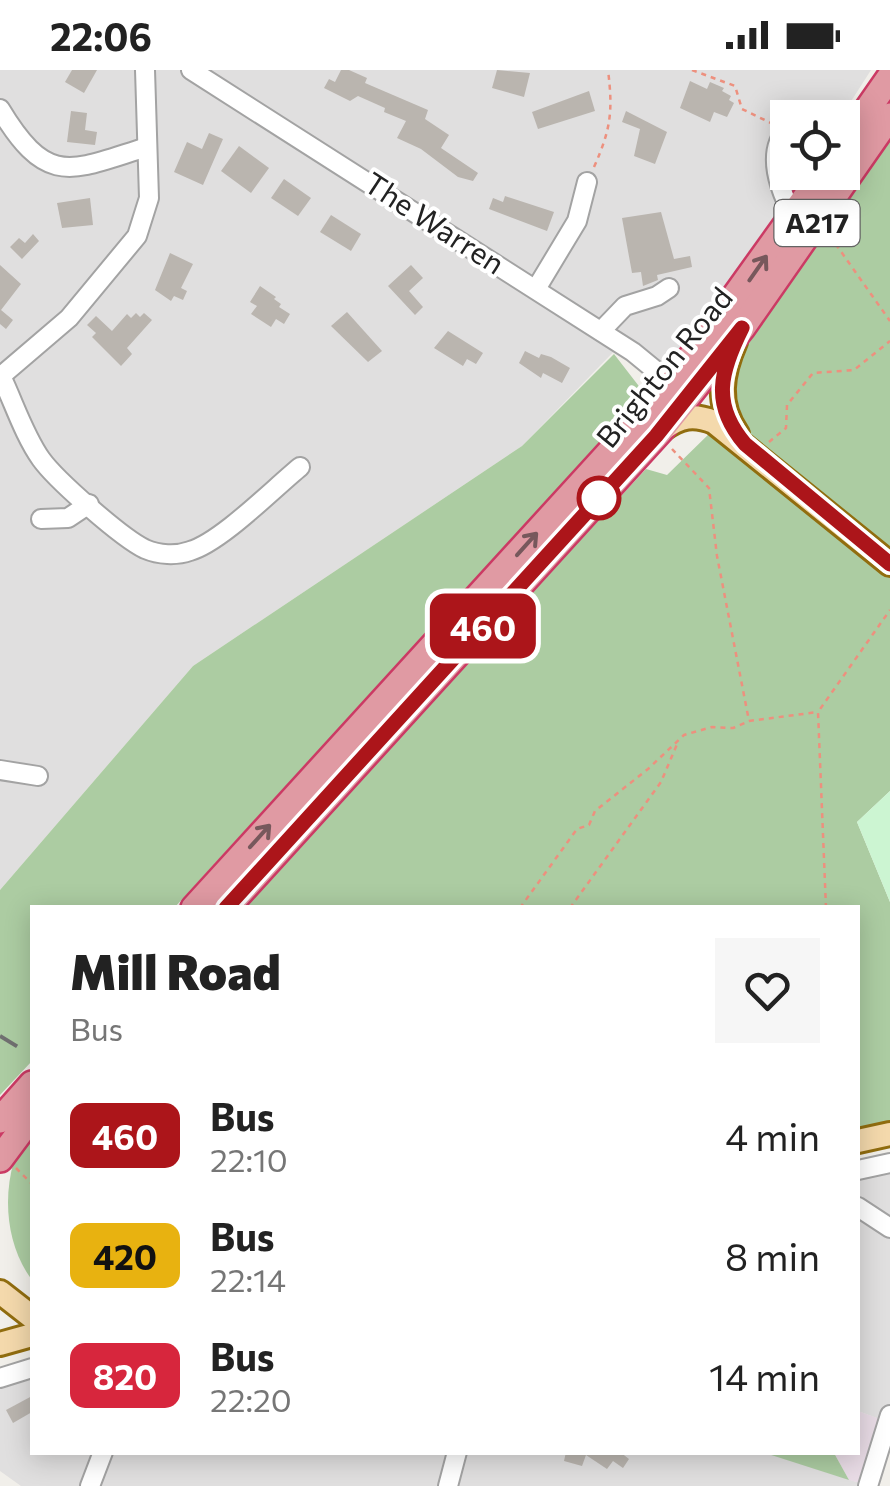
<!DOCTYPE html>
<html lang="en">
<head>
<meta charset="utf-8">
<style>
  :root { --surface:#fff; --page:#f6f6f6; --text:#222; --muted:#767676 }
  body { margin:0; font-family:Commissioner,sans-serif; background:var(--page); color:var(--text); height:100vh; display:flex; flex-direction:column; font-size:38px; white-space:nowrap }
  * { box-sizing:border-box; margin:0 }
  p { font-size:32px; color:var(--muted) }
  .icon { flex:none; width:55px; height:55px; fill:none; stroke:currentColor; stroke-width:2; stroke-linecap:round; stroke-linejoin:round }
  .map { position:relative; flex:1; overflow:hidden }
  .side { position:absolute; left:30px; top:835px; width:830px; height:550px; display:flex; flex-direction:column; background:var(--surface); border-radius:0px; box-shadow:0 5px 25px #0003 }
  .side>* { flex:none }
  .badge { padding:0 20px; border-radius:15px; font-size:35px; line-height:65px }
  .tools { position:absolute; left:770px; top:30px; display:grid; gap:20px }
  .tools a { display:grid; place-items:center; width:90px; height:90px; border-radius:0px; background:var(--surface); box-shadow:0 5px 25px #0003; font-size:50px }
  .map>.badge { position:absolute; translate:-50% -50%; box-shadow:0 0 0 5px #fff }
  .round { display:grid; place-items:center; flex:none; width:105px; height:105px; border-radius:0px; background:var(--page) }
  .overview { display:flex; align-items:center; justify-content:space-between; height:170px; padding:0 40px }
  h1 { font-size:48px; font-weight:800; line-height:75px }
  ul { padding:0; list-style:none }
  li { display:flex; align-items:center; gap:30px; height:120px; padding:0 40px }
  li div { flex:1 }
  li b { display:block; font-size:38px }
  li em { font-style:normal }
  li .badge { min-width:110px; font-weight:700; text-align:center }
  .status { display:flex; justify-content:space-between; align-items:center; height:70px; padding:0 50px; background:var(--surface); direction:ltr }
  .status svg { height:28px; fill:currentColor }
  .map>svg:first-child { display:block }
  .residential { fill:#e0dfdf }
  .industrial { fill:#e9dce6 }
  .forest { fill:#accca2 }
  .park { fill:#ccf5d2 }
  .building { fill:#bab5af }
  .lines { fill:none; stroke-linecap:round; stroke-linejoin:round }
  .minor-casing { stroke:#a3a3a3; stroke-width:22 }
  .major-casing { stroke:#916d0f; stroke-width:28 }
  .highway-casing { stroke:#cb3a64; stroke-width:30 }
  .path { stroke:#ed907e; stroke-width:2.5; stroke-dasharray:5 5; stroke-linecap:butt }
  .minor { stroke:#fff; stroke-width:18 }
  .major { stroke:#f4d9ac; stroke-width:22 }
  .highway { stroke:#e09aa3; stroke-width:25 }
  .rail { stroke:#707070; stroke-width:4; stroke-dasharray:20 20; stroke-linecap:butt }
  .oneway { stroke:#77585c }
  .line-casing { stroke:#fff; stroke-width:22 }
  .line { stroke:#ac151a; stroke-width:15 }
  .stop-dot { fill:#fff; stroke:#ac151a; stroke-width:5 }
  .labels { text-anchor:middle; stroke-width:8; stroke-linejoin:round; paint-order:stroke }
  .shield { fill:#fff; stroke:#646464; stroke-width:2.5 }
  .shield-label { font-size:28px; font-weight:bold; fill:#222 }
  .street-label { font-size:30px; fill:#222; stroke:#fff }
</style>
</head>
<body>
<div class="status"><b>22:06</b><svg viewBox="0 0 49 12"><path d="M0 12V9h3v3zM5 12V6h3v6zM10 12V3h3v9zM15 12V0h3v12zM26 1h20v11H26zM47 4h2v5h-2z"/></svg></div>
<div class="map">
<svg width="890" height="1416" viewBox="0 0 890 1416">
  <rect width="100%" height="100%" fill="#f1efea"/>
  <g class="residential">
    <path d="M0 0H871L841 47 788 48V102L806 103 724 223 666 298 625 270 522 376 193 596 0 820Z"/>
    <path d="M890 1093V1353L858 1341V1100Z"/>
    <path d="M32 1302V1382H765L869 1416H21L0 1401V1312Z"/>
  </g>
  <path class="industrial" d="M858 1341 880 1349 860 1413 849 1410 834 1383 858 1382Z"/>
  <g class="forest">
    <path d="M890 63V721L857 752 890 832V1053L858 1061V838H238L646 399 667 405 713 360 735 362 732 322 746 269Z"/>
    <path d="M614 284 645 324 175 837 32 838V991L0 1025V820L193 596 522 376Z"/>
    <path d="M32 1055V1210C0 1168 0 1097 32 1055Z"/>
    <path d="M765 1383H834L849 1410Z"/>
  </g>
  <path class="park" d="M890 721V832L857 752Z"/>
  <g class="building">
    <path d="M72 0H97L84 23 65 12Z"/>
    <path d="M341 0H349L367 8 365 13 428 40 425 49 449 65 441 78 478 103 473 111 458 107 421 79 397 68 406 51 384 42 385 38 358 26 350 31 324 18 329 9 335 12Z"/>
    <path d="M497 0 530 3 524 27 492 18Z"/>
    <path d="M690 11 707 19 710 12 724 18 722 21 731 26 729 30 734 33 727 47 714 42 710 52 680 38Z"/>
    <path d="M589 21 595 41 538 59 532 42Z"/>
    <path d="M71 41 87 43 85 60 97 62 95 75 67 72Z"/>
    <path d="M626 41 667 62 655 94 634 86 640 59 622 52Z"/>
    <path d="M209 63 223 69 203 115 174 102 187 72 202 79Z"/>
    <path d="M239 76 269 98 251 123 221 101Z"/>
    <path d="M284 109 311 128 298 146 271 128Z"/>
    <path d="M505 126 554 142 547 161 489 139 493 128 503 132Z"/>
    <path d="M90 128 93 155 62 158 57 133Z"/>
    <path d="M661 142 674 189 690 186 692 197 657 205 658 210 643 216 641 202 632 203 622 148Z"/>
    <path d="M331 145 361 164 351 181 320 162Z"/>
    <path d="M33 164 39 171 22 189 10 177 19 168 25 173Z"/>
    <path d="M170 183 193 194 181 218 187 221 183 230 174 226 171 231 155 220Z"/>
    <path d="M0 195 21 214 1 240 13 250 6 259 0 254Z"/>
    <path d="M411 195 423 208 409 221 423 237 415 245 388 216Z"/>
    <path d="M260 216 276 227 274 229 281 234 279 237 290 244 284 254 276 249 271 257 251 244 257 236 250 232Z"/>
    <path d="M347 242 382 281 368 292 331 256Z"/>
    <path d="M136 243 140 247 144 243 152 250 127 278 132 284 121 296 92 267 96 263 87 255 96 246 112 261 127 244 131 248Z"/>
    <path d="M448 261 483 283 476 294 467 289 463 296 434 278Z"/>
    <path d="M525 281 539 288 541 284 551 287 570 298 562 313 543 303 541 308 519 293Z"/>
    <path d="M32 1326V1342L13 1353 6 1340Z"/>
    <path d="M566 1382H620L629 1389 623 1398 613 1391 607 1399 586 1385 582 1396 564 1391Z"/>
  </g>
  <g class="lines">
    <defs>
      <g id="minor">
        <path d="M191 0 633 282 672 314"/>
        <path d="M0 39C48 119 72 100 147 77"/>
        <path d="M788 58C765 82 780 121 794 147"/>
        <path d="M536 219 577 151 587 112"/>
        <path d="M601 261 625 236 657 226 669 218"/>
        <path d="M1 306C14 333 24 365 41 389 56 410 122 468 145 479 159 485 176 486 190 481 221 472 273 419 300 397"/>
        <path d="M0 307 69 248 137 166 149 128 145 0"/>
        <path d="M41 449 68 448 89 434"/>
        <path d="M0 700 38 706"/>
        <path d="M858 1100 890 1093"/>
        <path d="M858 1137 890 1158"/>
        <path d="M0 1308 32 1298"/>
        <path d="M90 1416 103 1382"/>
        <path d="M448 1416 457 1382"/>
        <path d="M868 1416 890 1345"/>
      </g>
      <g id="major">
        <path d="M735 272C721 304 716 334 737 364"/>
        <path d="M663 359C680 346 694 344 714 352L890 494"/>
        <path d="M858 1071 890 1064"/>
        <path d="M0 1222 32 1247"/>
        <path d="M0 1274 32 1265"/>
      </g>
      <g id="highway">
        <path d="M842 76 890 7"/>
        <path d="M194 838 672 314 824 102"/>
        <path d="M226 838 660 361 742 258 890 46"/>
        <path d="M0 1050 32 1014"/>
        <path d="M0 1089 32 1046"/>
      </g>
    </defs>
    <use href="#minor" class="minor-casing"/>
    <use href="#major" class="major-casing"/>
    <use href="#highway" class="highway-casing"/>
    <g class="path">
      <path d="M692 0 735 16 742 39 775 55"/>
      <path d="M594 97C611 59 613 41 608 0"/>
      <path d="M830 166 890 251"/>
      <path d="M769 372 786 358 787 335 813 303 854 300 890 271"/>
      <path d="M672 379 709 418 717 486 749 651"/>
      <path d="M520 838 577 759 589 755 595 741 648 699 684 665 712 657 733 658 749 651 818 642"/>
      <path d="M570 838 661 712 678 672"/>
      <path d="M826 838 818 642 890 540"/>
      <path d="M16 1098 32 1114"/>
    </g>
    <use href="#minor" class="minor"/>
    <use href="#major" class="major"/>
    <use href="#highway" class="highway"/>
    <path class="rail" d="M0 966 28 983"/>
  </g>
  <defs><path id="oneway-shaft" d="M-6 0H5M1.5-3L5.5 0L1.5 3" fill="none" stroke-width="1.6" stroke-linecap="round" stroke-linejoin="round" transform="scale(2.5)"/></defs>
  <g class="oneway">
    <use href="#oneway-shaft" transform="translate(758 198) rotate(-55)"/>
    <use href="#oneway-shaft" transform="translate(527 474) rotate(-48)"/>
    <use href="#oneway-shaft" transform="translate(260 766) rotate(-48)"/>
  </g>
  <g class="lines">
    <defs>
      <path id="line" d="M226 838 656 366 742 258C720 302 711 334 745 374L890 494"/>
    </defs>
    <use href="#line" class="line-casing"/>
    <use href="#line" class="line"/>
  </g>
  <circle class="stop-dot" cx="599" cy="428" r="20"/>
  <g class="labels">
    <rect class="shield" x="774.5" y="130" width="85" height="46" rx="8"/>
    <g class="shield-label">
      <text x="817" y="163">A217</text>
    </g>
    <g class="street-label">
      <text transform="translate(434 154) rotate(33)" y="10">The Warren</text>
      <text transform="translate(665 298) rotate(-51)" y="10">Brighton Road</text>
    </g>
  </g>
</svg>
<div class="tools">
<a><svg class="icon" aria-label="locate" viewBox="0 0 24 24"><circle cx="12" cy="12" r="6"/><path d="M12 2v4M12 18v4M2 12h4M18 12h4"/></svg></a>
</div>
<b class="badge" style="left:483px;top:556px;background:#ac151a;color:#fff">460</b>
<section class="side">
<div class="overview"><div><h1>Mill Road</h1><p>Bus</p></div><a class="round"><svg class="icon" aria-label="heart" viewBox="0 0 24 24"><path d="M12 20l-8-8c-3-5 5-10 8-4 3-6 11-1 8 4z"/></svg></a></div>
<ul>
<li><span class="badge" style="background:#ac151a;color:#fff">460</span><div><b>Bus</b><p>22:10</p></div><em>4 min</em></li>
<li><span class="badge" style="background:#e8b210;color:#111">420</span><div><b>Bus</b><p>22:14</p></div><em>8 min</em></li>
<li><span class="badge" style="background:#d7263d;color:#fff">820</span><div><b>Bus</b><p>22:20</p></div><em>14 min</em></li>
</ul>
</section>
</div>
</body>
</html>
